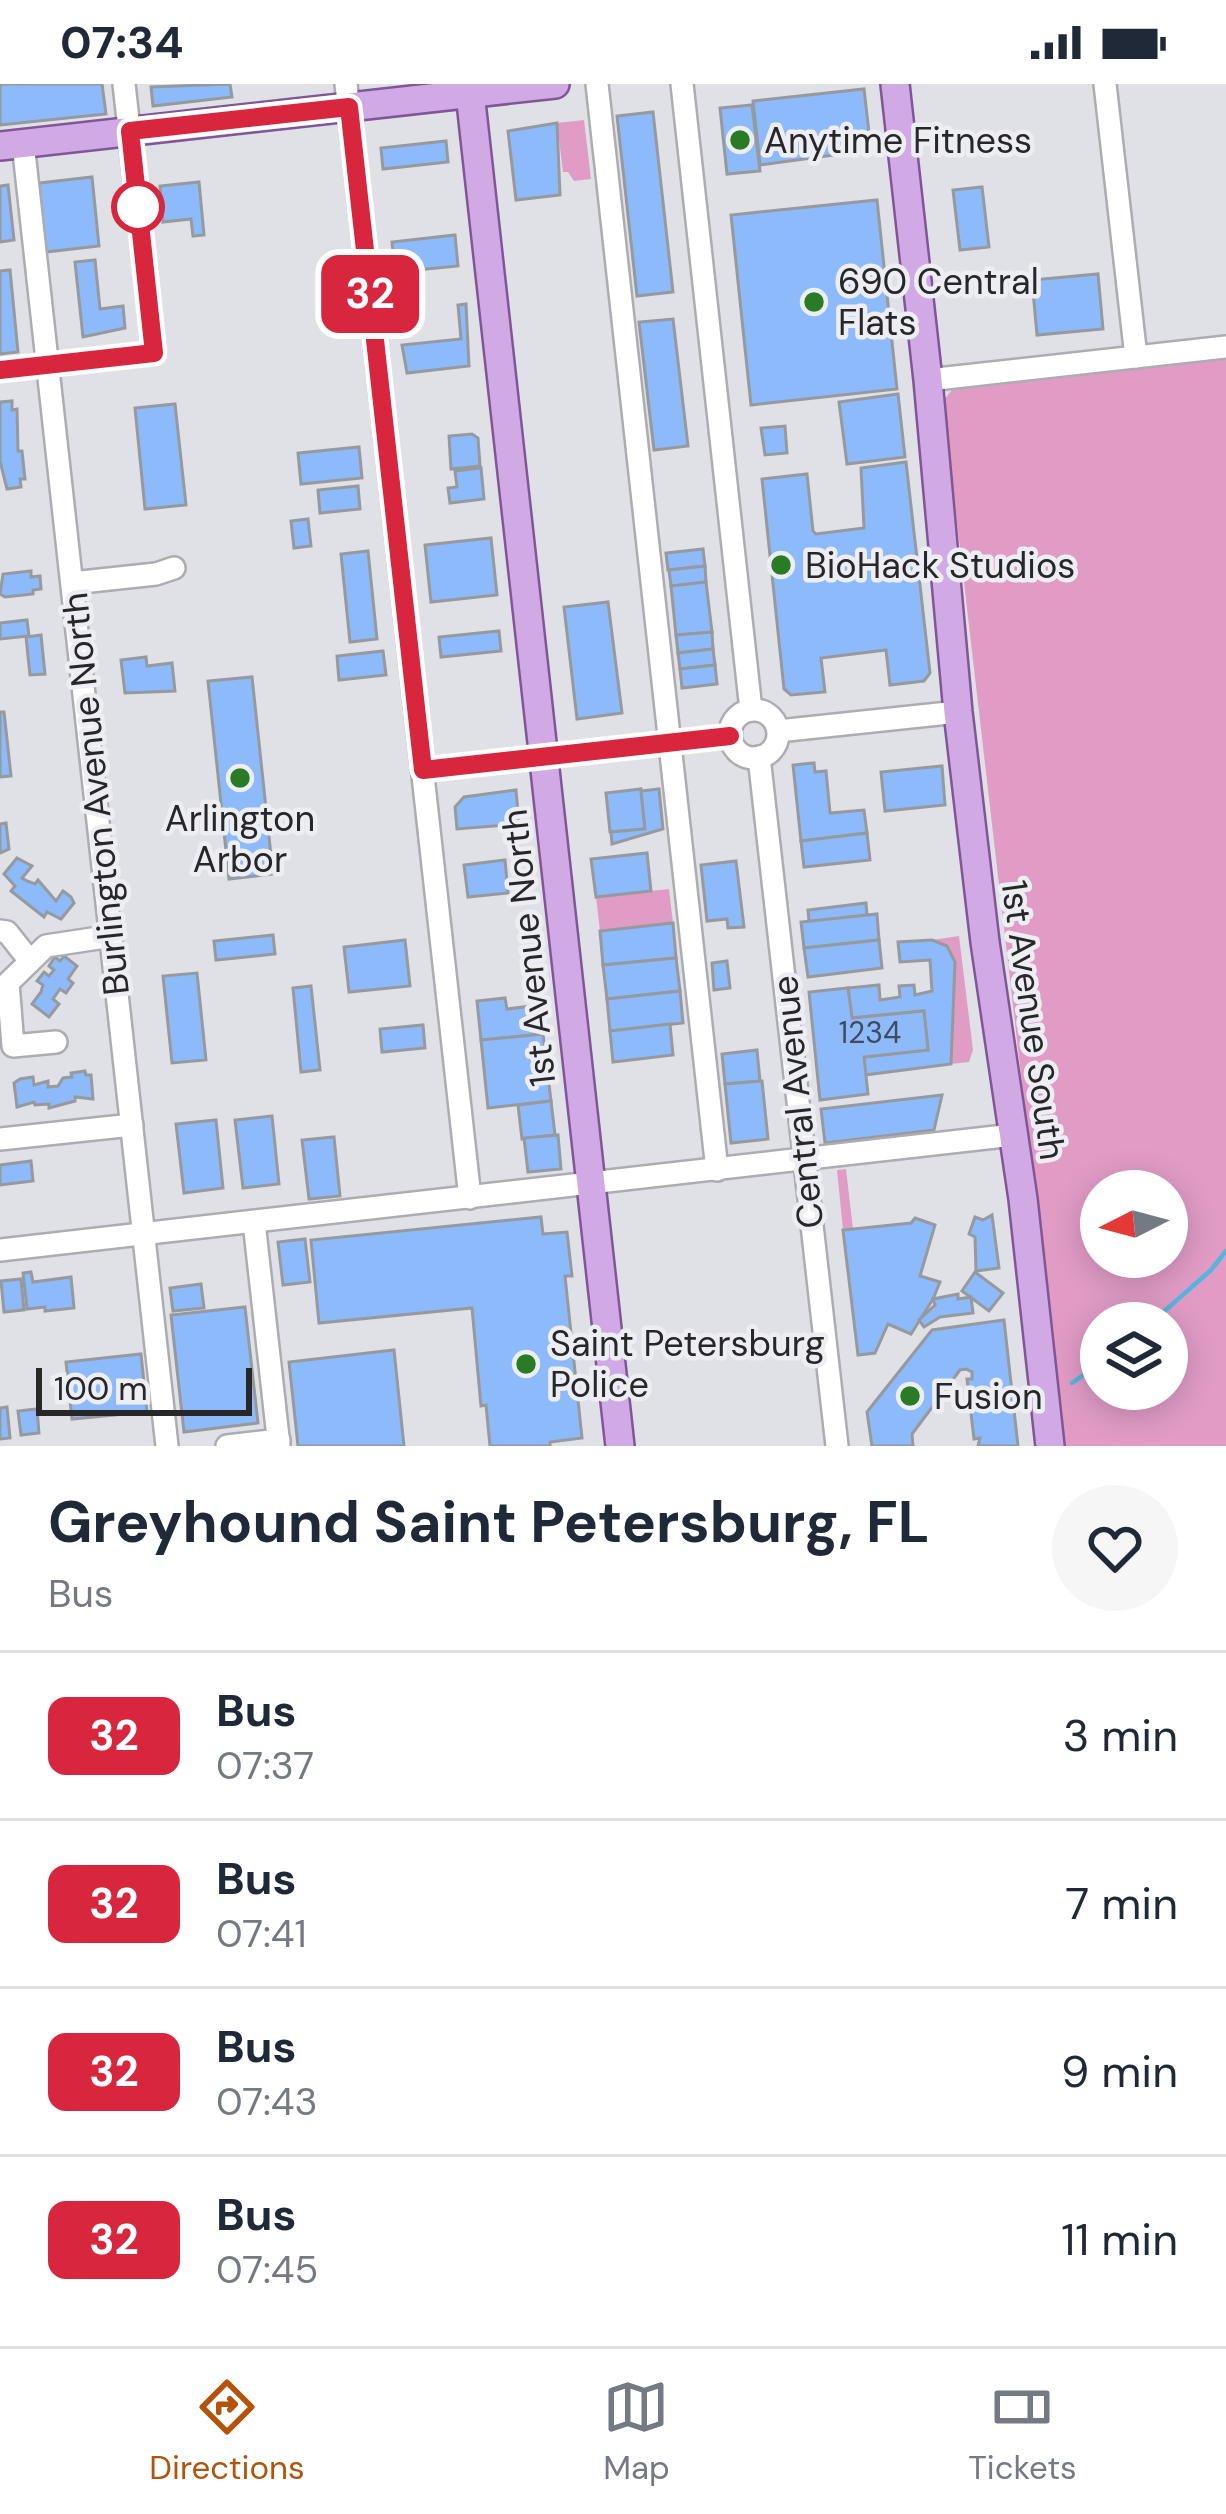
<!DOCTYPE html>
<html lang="en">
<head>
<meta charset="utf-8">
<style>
  :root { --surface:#fff; --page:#f6f6f7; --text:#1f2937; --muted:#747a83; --line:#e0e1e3; --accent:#b45309 }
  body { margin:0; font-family:"DM Sans",sans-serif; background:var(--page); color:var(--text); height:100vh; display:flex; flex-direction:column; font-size:45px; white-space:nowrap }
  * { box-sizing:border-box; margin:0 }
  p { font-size:39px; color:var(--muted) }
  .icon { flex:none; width:66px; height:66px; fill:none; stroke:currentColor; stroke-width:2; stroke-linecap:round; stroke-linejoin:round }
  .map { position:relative; height:1362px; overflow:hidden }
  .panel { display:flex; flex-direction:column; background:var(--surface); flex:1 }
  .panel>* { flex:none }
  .badge { padding:0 24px; border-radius:18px; font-size:42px; line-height:78px }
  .needle { width:78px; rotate:264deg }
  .fabs { position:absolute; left:1080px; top:1086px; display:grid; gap:24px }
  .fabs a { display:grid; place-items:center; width:108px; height:108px; border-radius:50%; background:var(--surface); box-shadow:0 6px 30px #0003; font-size:60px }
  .scale { position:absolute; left:36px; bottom:30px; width:216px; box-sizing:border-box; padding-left:12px; border:6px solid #272729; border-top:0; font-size:33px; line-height:42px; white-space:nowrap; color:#272729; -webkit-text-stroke:9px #ededf4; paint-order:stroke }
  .map>.badge { position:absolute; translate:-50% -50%; box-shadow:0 0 0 6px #fff }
  .round { display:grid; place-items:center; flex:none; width:126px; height:126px; border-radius:63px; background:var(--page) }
  .overview { display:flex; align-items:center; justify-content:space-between; height:204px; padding:0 48px }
  h1 { font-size:57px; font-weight:700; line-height:90px }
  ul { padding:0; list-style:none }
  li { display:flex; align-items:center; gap:36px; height:168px; padding:0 48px; border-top:3px solid var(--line) }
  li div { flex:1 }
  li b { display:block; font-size:45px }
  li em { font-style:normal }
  li .badge { min-width:132px; font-weight:700; text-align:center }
  .status { display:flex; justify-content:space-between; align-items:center; height:84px; padding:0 60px; background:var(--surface); direction:ltr }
  .status svg { height:33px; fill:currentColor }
  .tabs { display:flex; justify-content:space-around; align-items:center; height:168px; border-top:3px solid var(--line); background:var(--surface); font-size:33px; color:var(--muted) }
  .tabs a { display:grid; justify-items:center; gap:6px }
  .tabs .on { color:var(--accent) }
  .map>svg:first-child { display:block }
  .green { fill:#e19cc6; fill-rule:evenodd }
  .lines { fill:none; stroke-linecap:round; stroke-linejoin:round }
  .stream { stroke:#57b5dd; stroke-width:4.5 }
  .building { fill:#8cbafb; stroke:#969a9f; stroke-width:3 }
  .minor-casing { stroke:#acacb2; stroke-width:26 }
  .major-casing { stroke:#815697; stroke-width:32 }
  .minor { stroke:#fff; stroke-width:21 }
  .major { stroke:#d1a9e4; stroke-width:27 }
  .line-casing { stroke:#fff; stroke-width:27 }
  .line { stroke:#d7263d; stroke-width:18 }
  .poi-dot { fill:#297b25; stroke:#ededf4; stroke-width:4.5 }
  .stop-dot { fill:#fff; stroke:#d7263d; stroke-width:6 }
  .labels { text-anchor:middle; stroke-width:9; stroke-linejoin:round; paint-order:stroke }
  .number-label { font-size:30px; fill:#404c5e }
  .poi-label { font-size:36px; fill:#272729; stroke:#ededf4; text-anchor:start }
  .street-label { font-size:36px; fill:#272729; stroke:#ededf4 }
</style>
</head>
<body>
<div class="status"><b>07:34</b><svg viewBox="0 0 49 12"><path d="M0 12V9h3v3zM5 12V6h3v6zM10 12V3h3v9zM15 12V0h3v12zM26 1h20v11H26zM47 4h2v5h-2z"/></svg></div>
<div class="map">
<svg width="1226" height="1362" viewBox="0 0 1226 1362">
  <rect width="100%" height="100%" fill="#e0e0e7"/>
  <g class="green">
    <path d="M584 36 591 95 574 97 568 88H563L557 39Z"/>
    <path d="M1226 275V1362H1064L943 317 952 306ZM1101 1107H1167V1173H1101ZM1101 1239H1167V1305H1101Z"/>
    <path d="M669 805 673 839 600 847 596 813Z"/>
    <path d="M959 852 973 966 969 978 951 980 955 878 947 862 932 856Z"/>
    <path d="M846 1085 853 1145 843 1146 837 1086Z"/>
  </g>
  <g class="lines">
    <g class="stream">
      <path d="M1151 1239 1211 1186 1226 1167"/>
      <path d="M1072 1299 1101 1279"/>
    </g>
  </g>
  <g class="building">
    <path d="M0 0H102L106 30 0 41Z"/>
    <path d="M230 0 232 13 153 22 151 3Z"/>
    <path d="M864 5 871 66 760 81 753 17Z"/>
    <path d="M752 21 760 87 727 90 720 24Z"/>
    <path d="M653 28 673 208 637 212 617 32Z"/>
    <path d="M557 39 560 111 516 116 508 47Z"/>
    <path d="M446 57 448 78 383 85 381 64Z"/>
    <path d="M92 93 99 162 46 168 39 99Z"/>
    <path d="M199 98 204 151 193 152 191 135 163 138 160 102Z"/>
    <path d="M8 101 14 156 0 158V102Z"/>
    <path d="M982 103 989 163 960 166 953 106Z"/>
    <path d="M877 116 897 305 751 321 731 131Z"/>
    <path d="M455 151 458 182 395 188 392 158Z"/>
    <path d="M95 176 100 225 123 222 125 244 83 253 75 178Z"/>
    <path d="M10 186 18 268 0 270V187Z"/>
    <path d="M1098 190 1103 245 1037 251 1032 196Z"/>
    <path d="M466 220 469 282 407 289 402 261 461 255 458 221Z"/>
    <path d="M673 235 688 362 654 366 639 238Z"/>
    <path d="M898 310 905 373 847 380 839 318Z"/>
    <path d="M12 317V326L17 325 18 367H22L25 395H20L21 403 7 405 0 377V318Z"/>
    <path d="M175 320 186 421 145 425 135 324Z"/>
    <path d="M785 342 787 369 765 371 761 344Z"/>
    <path d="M472 350 478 354 480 382 451 385 449 352Z"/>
    <path d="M359 363 362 394 301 400 298 369Z"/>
    <path d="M906 378 930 589 924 597 890 601 886 566 821 574 825 608 791 611 784 605 762 395 807 390 813 447 816 450 864 444 861 384Z"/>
    <path d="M481 384 484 415 450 419 448 404 457 403 455 387Z"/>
    <path d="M358 402 360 425 320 429 318 406Z"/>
    <path d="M308 435 311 462 294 464 291 437Z"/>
    <path d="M491 454 497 511 431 518 425 461Z"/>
    <path d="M703 465 705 482 668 486 666 469Z"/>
    <path d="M368 467 377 555 350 558 341 470Z"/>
    <path d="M705 482 706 498 671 502 669 486Z"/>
    <path d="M31 487V493L40 492 41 505 33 506V510L5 513 0 510 3 490Z"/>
    <path d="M706 498 712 548 676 551 671 502Z"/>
    <path d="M608 518 622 629 577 635 564 523Z"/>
    <path d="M27 536 29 552 0 555V539Z"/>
    <path d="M499 547 501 567 441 573 439 553Z"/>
    <path d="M712 548 713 565 678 569 676 551Z"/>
    <path d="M41 551 45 590 30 591 26 553Z"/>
    <path d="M713 565 715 581 680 585 678 569Z"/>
    <path d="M383 567 386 591 339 596 337 572Z"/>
    <path d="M146 573 147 582 172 579 175 607 125 609 121 576Z"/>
    <path d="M715 581 717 600 682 604 680 585Z"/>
    <path d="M252 593 273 790 229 795 208 597Z"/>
    <path d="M0 628H4L11 692 0 693Z"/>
    <path d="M814 679 815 688 826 687 830 729 864 726 867 749 801 757 793 681Z"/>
    <path d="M942 682 945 721 885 727 881 688Z"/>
    <path d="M641 705 645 745 610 748 606 709Z"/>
    <path d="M659 705 663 745 612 760 611 748 645 745 641 707Z"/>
    <path d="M516 706 519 740 457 745 455 723 464 713Z"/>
    <path d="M6 739 9 765 0 769V740Z"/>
    <path d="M867 749 870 776 804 783 801 757Z"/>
    <path d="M647 769 651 807 596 813 591 775Z"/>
    <path d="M17 774 32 782 22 794 27 797 35 800 38 796 56 817 63 807 71 813 74 819 61 835 47 828 44 833 11 807 15 802 4 790Z"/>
    <path d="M505 776 508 809 468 813 464 781Z"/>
    <path d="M736 777 744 843 728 844 727 835 707 837 701 781Z"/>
    <path d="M866 819 867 831 809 838 808 826Z"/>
    <path d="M877 830 879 856 804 864 801 838Z"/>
    <path d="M673 839 676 874 603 881 600 847Z"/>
    <path d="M273 851 275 870 216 876 214 857Z"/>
    <path d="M405 856 410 902 349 908 344 863Z"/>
    <path d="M879 856 882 884 808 893 804 864Z"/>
    <path d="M932 856 947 862 955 878 951 980 865 991 864 973 928 966 924 927 852 934 848 904 879 901 880 916 900 913 899 902 914 901 915 911 932 907 930 876 900 878 898 858Z"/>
    <path d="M64 872 77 882 68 895 73 899 66 909 60 905 53 915 59 920 49 933 32 920 41 908 43 901 37 897 44 888 49 892 54 886 49 882 55 873 60 877Z"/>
    <path d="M676 874 680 907 607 915 603 881Z"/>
    <path d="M727 877 730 904 714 906 712 879Z"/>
    <path d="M197 889 206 976 172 979 163 892Z"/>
    <path d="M311 902 320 986 301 988 293 904Z"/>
    <path d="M848 904 852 934 924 927 928 966 864 973 868 1010 820 1016 809 908Z"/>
    <path d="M680 907 683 939 610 947 607 915Z"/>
    <path d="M505 914 507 925 540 921 543 950 481 956 477 917Z"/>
    <path d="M670 940 673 971 613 978 610 947Z"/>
    <path d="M423 941 425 964 382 968 380 945Z"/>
    <path d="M543 950 551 1017 488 1024 481 956Z"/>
    <path d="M757 966 760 997 725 1000 722 970Z"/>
    <path d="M85 987 86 991H91L93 1015 75 1013V1017L49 1024V1020L35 1021 34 1018 17 1023 14 999 20 995 33 993 34 1001 48 997V1003L58 1002 63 994 72 993 71 989Z"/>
    <path d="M762 997 768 1055 731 1059 725 1000Z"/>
    <path d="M942 1011 934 1046 825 1059 821 1025Z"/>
    <path d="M551 1017 555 1051 522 1055 518 1021Z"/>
    <path d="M272 1032 279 1100 243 1104 235 1036Z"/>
    <path d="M216 1036 223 1104 184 1109 176 1040Z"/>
    <path d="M558 1051 561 1085 528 1088 524 1054Z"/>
    <path d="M334 1053 340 1112 309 1115 302 1056Z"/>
    <path d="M31 1077 33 1097 0 1101V1081Z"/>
    <path d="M992 1131 999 1184 976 1187 975 1153 969 1150 975 1133 983 1136Z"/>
    <path d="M541 1133 543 1150 567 1148 572 1192H565L582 1354 550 1358V1362H490L486 1321 481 1322 472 1224 319 1239 311 1156Z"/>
    <path d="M915 1134 935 1141 920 1192 940 1198 933 1215 911 1250 888 1240 875 1269 858 1271 843 1146 911 1139Z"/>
    <path d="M305 1155 310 1198 283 1201 278 1158Z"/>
    <path d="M31 1188 33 1198 71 1193 74 1224 45 1227V1223L27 1225 23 1189Z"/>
    <path d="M975 1188 1003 1209 989 1227 962 1207Z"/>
    <path d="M21 1195 24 1226 4 1228 1 1197Z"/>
    <path d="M201 1200 204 1224 173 1227 170 1204Z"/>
    <path d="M958 1210V1215L971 1213 973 1229 940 1233 924 1243 919 1236 935 1221 933 1215Z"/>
    <path d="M245 1223 258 1339 184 1348 171 1231Z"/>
    <path d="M1004 1236 1018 1362H978L980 1354 974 1355 967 1295H972V1288L966 1285 960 1286 912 1350 913 1362H872L867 1328 932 1246Z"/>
    <path d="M394 1266 404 1362H298L289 1278Z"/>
    <path d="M141 1270 147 1328 72 1335 66 1278Z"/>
    <path d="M7 1323 10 1354 0 1355V1324Z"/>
    <path d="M37 1325 39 1349 21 1351 18 1327Z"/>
  </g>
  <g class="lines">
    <defs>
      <g id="minor">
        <path d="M346 0 470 1114"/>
        <path d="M597 0 717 1086"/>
        <path d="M682 0 751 626"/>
        <path d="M1105 0 1136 273"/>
        <path d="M23 59 167 1362"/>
        <path d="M0 286 154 269 124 0"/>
        <path d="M928 296 1226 263"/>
        <path d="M72 499 156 490 174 484"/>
        <circle cx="754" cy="650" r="24"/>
        <path d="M778 647 958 628"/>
        <path d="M759 673 837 1362"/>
        <path d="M423 686 731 652"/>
        <path d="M0 847 7 848 30 877"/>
        <path d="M56 958 13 962 8 899 46 862 112 852"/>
        <path d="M0 1055 132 1041"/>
        <path d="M254 1138 279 1362"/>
        <path d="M0 1166 1013 1051"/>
        <path d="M227 1362 279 1356"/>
      </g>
      <g id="major">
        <path d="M469 0 620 1362"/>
        <path d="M895 0 928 296 958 628 985 858 1023 1115 1050 1362"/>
        <path d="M0 62 555 0"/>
      </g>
    </defs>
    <use href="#minor" class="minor-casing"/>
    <use href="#major" class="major-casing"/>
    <use href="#minor" class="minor"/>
    <use href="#major" class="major"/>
  </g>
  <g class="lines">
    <defs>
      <path id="line" d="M0 286 154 269 130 47 349 23 423 686 730 652"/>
    </defs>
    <use href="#line" class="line-casing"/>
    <use href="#line" class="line"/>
  </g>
  <g class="poi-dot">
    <circle cx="740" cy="56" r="12"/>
    <circle cx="814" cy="218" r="12"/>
    <circle cx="781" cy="481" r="12"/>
    <circle cx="240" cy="694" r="12"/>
    <circle cx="526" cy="1280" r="12"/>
    <circle cx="910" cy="1312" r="12"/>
  </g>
  <circle class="stop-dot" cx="138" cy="123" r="24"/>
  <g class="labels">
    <g class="number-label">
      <text x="870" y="959">1234</text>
    </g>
    <g class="poi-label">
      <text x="764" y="69">Anytime Fitness</text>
      <text x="838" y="210">690 Central<tspan x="838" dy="41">Flats</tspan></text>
      <text x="805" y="494">BioHack Studios</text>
      <text x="240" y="747" text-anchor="middle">Arlington<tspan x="240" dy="41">Arbor</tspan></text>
      <text x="550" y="1272">Saint Petersburg<tspan x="550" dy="41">Police</tspan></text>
      <text x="934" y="1325">Fusion</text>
    </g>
    <g class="street-label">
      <text transform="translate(95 710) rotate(-96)" y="13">Burlington Avenue North</text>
      <text transform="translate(528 864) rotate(-96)" y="13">1st Avenue North</text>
      <text transform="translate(1034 936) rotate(82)" y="13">1st Avenue South</text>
      <text transform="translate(797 1018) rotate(-96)" y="13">Central Avenue</text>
    </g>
  </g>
</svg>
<div class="fabs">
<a><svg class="needle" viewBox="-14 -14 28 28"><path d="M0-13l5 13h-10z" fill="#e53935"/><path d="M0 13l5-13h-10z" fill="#747a83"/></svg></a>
<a><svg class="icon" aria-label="layers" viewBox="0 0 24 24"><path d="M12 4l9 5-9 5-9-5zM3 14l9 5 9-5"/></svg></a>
</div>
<div class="scale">100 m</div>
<b class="badge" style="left:370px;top:210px;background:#d7263d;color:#fff">32</b>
</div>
<section class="panel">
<div class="overview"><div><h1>Greyhound Saint Petersburg, FL</h1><p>Bus</p></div><a class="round"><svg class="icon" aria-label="heart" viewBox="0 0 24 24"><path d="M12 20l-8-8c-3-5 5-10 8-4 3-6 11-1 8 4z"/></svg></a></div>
<ul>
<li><span class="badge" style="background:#d7263d;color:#fff">32</span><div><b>Bus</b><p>07:37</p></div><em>3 min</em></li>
<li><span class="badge" style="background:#d7263d;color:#fff">32</span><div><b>Bus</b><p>07:41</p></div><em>7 min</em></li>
<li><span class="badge" style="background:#d7263d;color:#fff">32</span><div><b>Bus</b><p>07:43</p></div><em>9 min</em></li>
<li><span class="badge" style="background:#d7263d;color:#fff">32</span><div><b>Bus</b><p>07:45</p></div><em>11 min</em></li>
</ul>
</section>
<nav class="tabs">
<a class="on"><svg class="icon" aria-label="directions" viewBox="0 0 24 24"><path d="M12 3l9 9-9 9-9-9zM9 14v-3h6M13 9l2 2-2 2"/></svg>Directions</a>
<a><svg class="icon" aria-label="map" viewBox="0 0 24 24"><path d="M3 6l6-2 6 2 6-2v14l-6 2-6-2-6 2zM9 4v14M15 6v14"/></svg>Map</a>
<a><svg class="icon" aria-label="tickets" viewBox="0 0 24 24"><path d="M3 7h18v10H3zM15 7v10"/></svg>Tickets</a>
</nav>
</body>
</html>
